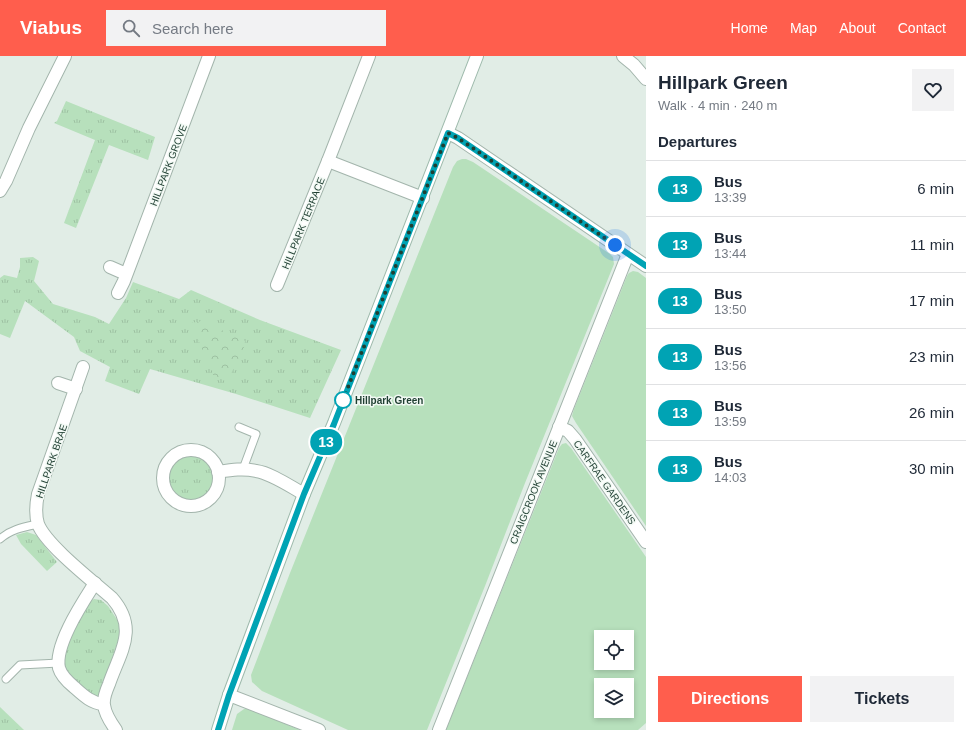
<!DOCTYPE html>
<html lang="en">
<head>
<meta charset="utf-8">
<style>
  :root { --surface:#fff; --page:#f2f2f3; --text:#1f2937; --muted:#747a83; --line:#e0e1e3; --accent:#ff5e4d }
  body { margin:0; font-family:Arial,sans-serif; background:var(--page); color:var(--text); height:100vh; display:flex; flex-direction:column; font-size:15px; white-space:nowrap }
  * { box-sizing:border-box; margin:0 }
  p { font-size:13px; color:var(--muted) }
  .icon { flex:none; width:22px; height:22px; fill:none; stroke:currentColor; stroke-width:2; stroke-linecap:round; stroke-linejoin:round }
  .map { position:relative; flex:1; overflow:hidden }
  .drawer { display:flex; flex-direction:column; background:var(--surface); width:320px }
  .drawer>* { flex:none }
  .badge { padding:0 8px; border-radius:13px; font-size:14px; line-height:26px }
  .controls { position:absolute; left:594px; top:574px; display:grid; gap:8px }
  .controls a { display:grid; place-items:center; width:40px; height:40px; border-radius:0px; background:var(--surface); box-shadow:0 2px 6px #0003; font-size:20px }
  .you { position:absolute; width:20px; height:20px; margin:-10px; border:3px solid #fff; border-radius:50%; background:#1a73e8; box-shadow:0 0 0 6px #1a73e833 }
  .map>.badge { position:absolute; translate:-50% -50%; box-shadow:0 0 0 2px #fff }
  h2 { padding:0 12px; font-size:15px; line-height:36px }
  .round { display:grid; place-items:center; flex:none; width:42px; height:42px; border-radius:0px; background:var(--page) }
  .head { display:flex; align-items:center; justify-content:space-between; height:68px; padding:0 12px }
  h1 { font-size:19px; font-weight:800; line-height:30px }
  .cta { display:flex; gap:8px; margin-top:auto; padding:8px 12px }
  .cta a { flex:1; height:46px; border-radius:0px; background:var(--accent); color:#fff; font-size:16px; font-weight:800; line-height:46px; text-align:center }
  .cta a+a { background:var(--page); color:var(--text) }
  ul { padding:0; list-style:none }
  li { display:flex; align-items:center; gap:12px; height:56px; padding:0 12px; border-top:1px solid var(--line) }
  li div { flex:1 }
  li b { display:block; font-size:15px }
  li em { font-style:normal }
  li .badge { min-width:44px; font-weight:700; text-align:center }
  header { display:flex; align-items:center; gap:24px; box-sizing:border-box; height:56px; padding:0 20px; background:var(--accent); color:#fff }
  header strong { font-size:19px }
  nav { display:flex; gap:22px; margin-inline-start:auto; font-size:14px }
  .search { width:280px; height:36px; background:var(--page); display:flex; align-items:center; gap:10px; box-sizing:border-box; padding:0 14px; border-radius:0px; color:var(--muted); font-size:15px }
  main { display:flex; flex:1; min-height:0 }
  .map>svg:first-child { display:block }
  .grass { fill:url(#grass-tufts) }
  .forest { fill:url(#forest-crowns) }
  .garden { fill:#b7e0bc; fill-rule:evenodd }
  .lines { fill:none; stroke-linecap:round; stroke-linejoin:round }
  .lane-casing { stroke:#a3b5ac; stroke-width:9 }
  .street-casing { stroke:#a3b5ac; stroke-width:14 }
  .secondary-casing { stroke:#9ebaac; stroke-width:14 }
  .lane { stroke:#fff; stroke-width:7 }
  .street { stroke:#fff; stroke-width:12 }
  .secondary { stroke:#fff; stroke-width:12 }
  .line-casing { stroke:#fff; stroke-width:9 }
  .line { stroke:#00a3b4; stroke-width:6 }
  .walk { stroke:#1f3f32; stroke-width:4; stroke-dasharray:0 7.2 }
  .stop-dot { fill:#fff; stroke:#00a3b4; stroke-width:2 }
  .labels { text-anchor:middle; stroke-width:3; stroke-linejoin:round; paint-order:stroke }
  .street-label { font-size:10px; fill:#1f3f32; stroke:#f2f9f4 }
  .stop-label { font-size:10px; font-weight:bold; fill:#1f3f32; stroke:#f2f9f4; text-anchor:start }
</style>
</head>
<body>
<header>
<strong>Viabus</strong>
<div class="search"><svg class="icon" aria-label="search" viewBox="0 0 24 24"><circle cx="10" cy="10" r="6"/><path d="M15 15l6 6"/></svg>Search here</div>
<nav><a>Home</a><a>Map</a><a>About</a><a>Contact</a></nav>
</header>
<main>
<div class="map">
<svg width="646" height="674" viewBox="0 0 646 674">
  <defs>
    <pattern id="grass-tufts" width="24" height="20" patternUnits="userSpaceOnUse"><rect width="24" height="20" fill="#b7e0bc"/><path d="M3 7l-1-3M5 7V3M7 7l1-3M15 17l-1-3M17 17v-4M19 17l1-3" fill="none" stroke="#9dc1a2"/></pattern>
    <pattern id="forest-crowns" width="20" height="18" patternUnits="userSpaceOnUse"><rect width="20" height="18" fill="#b7e0bc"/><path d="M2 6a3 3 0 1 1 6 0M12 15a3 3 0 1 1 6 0" fill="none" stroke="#9dc1a2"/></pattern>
  </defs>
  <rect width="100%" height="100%" fill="#e1ede6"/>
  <g class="grass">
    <path d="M66 45 155 81 148 104 109 89 76 172 64 167 95 84 54 67 57 65Z"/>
    <path d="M33 201 39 205 34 225 53 248 95 261 109 268 126 242 133 226 179 243 191 234 260 264 341 294 310 362 236 338 150 313 139 338 105 325 110 311 80 295 74 281 25 245 10 282 0 278V222L4 219 17 222 20 211V202Z"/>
    <circle cx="191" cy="422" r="23"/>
    <path d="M27 476 36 479 57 506 47 515 21 488 16 479Z"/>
    <path d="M94 543 101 544 108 550 118 565 120 573 118 585 100 638 98 641H94C88 636 67 620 65 613 60 596 78 567 85 552L87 548Z"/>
    <path d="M0 651 24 674H0Z"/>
  </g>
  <path class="forest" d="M202 265 245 285 244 291 227 326 213 319 214 316 210 313 198 283 199 279 191 267Z"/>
  <g class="garden">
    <path d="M462 103H466L473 106 610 198 613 201 614 208 525 427 485 530 427 674H348L262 635 252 626 251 619 290 517 453 111 457 105Z"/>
    <path d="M633 215 638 216 646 222V470L576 367 572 360 574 353 627 220 629 217Z"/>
    <path d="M566 387 571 392 646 501V667L638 674H446L559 392 562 388ZM601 581H627V607H601ZM601 629H627V655H601Z"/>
    <path d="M244 653H249L300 674H232L237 658Z"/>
  </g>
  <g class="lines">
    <defs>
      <g id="lane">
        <path d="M239 371 256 378 243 413"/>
        <path d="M0 483C11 473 24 471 38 468"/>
        <path d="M6 623 20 609 59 607"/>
      </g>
      <g id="street">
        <path d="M623 0 634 9 646 23"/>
        <path d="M448 77 458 82 646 210"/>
        <path d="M328 105 423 142"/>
        <path d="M0 135 6 125 29 72 65 0"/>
        <path d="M110 211 126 218"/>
        <path d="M277 229 328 105 369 0"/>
        <path d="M118 237 124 225 209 0"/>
        <path d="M83 311 38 438C36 448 35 458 38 468 46 489 94 526 112 542 139 573 120 596 109 628 106 635 103 643 104 649 105 658 111 667 116 674"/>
        <path d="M58 327 76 333"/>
        <path d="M559 371 568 375 575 383 646 486"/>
        <circle cx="191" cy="422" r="28"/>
        <path d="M218 416C231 414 243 412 256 415 271 417 291 431 304 438"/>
        <path d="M95 527C83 546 54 589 59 612 61 619 68 626 74 631 83 639 91 647 103 648"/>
        <path d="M229 639 319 674"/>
        <path d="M439 674 628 198"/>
      </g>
      <path id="secondary" d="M218 674 229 639 304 438 334 367 477 0"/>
    </defs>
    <use href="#lane" class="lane-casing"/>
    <use href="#street" class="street-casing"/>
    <use href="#secondary" class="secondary-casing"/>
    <use href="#lane" class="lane"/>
    <use href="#street" class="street"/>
    <use href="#secondary" class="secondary"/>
  </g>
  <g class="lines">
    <defs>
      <path id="line" d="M218 674 229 639 304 438 334 368 448 77 458 82 646 210"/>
    </defs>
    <use href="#line" class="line-casing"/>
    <use href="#line" class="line"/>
    <path class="walk" d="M343 344 448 77 458 82 615 189"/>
  </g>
  <circle class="stop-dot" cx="343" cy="344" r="8"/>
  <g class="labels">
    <g class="street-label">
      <text transform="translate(168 109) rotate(-69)" y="4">HILLPARK GROVE</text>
      <text transform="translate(303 167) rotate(-68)" y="4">HILLPARK TERRACE</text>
      <text transform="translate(51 405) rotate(-71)" y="4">HILLPARK BRAE</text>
      <text transform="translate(605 426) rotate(55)" y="4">CARFRAE GARDENS</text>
      <text transform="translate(533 436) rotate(-68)" y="4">CRAIGCROOK AVENUE</text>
    </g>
    <g class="stop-label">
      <text x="355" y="348">Hillpark Green</text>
    </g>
  </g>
</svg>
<div class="controls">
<a><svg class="icon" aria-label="locate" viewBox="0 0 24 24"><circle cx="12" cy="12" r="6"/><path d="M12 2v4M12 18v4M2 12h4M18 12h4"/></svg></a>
<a><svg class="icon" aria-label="layers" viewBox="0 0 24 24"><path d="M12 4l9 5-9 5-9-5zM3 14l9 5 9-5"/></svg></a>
</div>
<div class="you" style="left:615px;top:189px"></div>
<b class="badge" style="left:326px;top:386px;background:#00a3b4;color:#fff">13</b>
</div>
<section class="drawer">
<div class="head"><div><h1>Hillpark Green</h1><p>Walk · 4 min · 240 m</p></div><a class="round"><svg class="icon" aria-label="heart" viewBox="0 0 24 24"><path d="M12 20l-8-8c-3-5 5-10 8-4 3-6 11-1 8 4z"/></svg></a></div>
<h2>Departures</h2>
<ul>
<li><span class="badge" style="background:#00a3b4;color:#fff">13</span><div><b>Bus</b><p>13:39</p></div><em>6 min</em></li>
<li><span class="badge" style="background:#00a3b4;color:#fff">13</span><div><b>Bus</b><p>13:44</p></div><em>11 min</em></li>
<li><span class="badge" style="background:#00a3b4;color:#fff">13</span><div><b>Bus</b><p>13:50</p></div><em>17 min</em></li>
<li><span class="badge" style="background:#00a3b4;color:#fff">13</span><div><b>Bus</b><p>13:56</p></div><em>23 min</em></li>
<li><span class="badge" style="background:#00a3b4;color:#fff">13</span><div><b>Bus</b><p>13:59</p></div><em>26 min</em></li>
<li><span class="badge" style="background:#00a3b4;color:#fff">13</span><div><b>Bus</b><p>14:03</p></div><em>30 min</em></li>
</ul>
<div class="cta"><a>Directions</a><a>Tickets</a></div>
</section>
</main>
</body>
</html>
